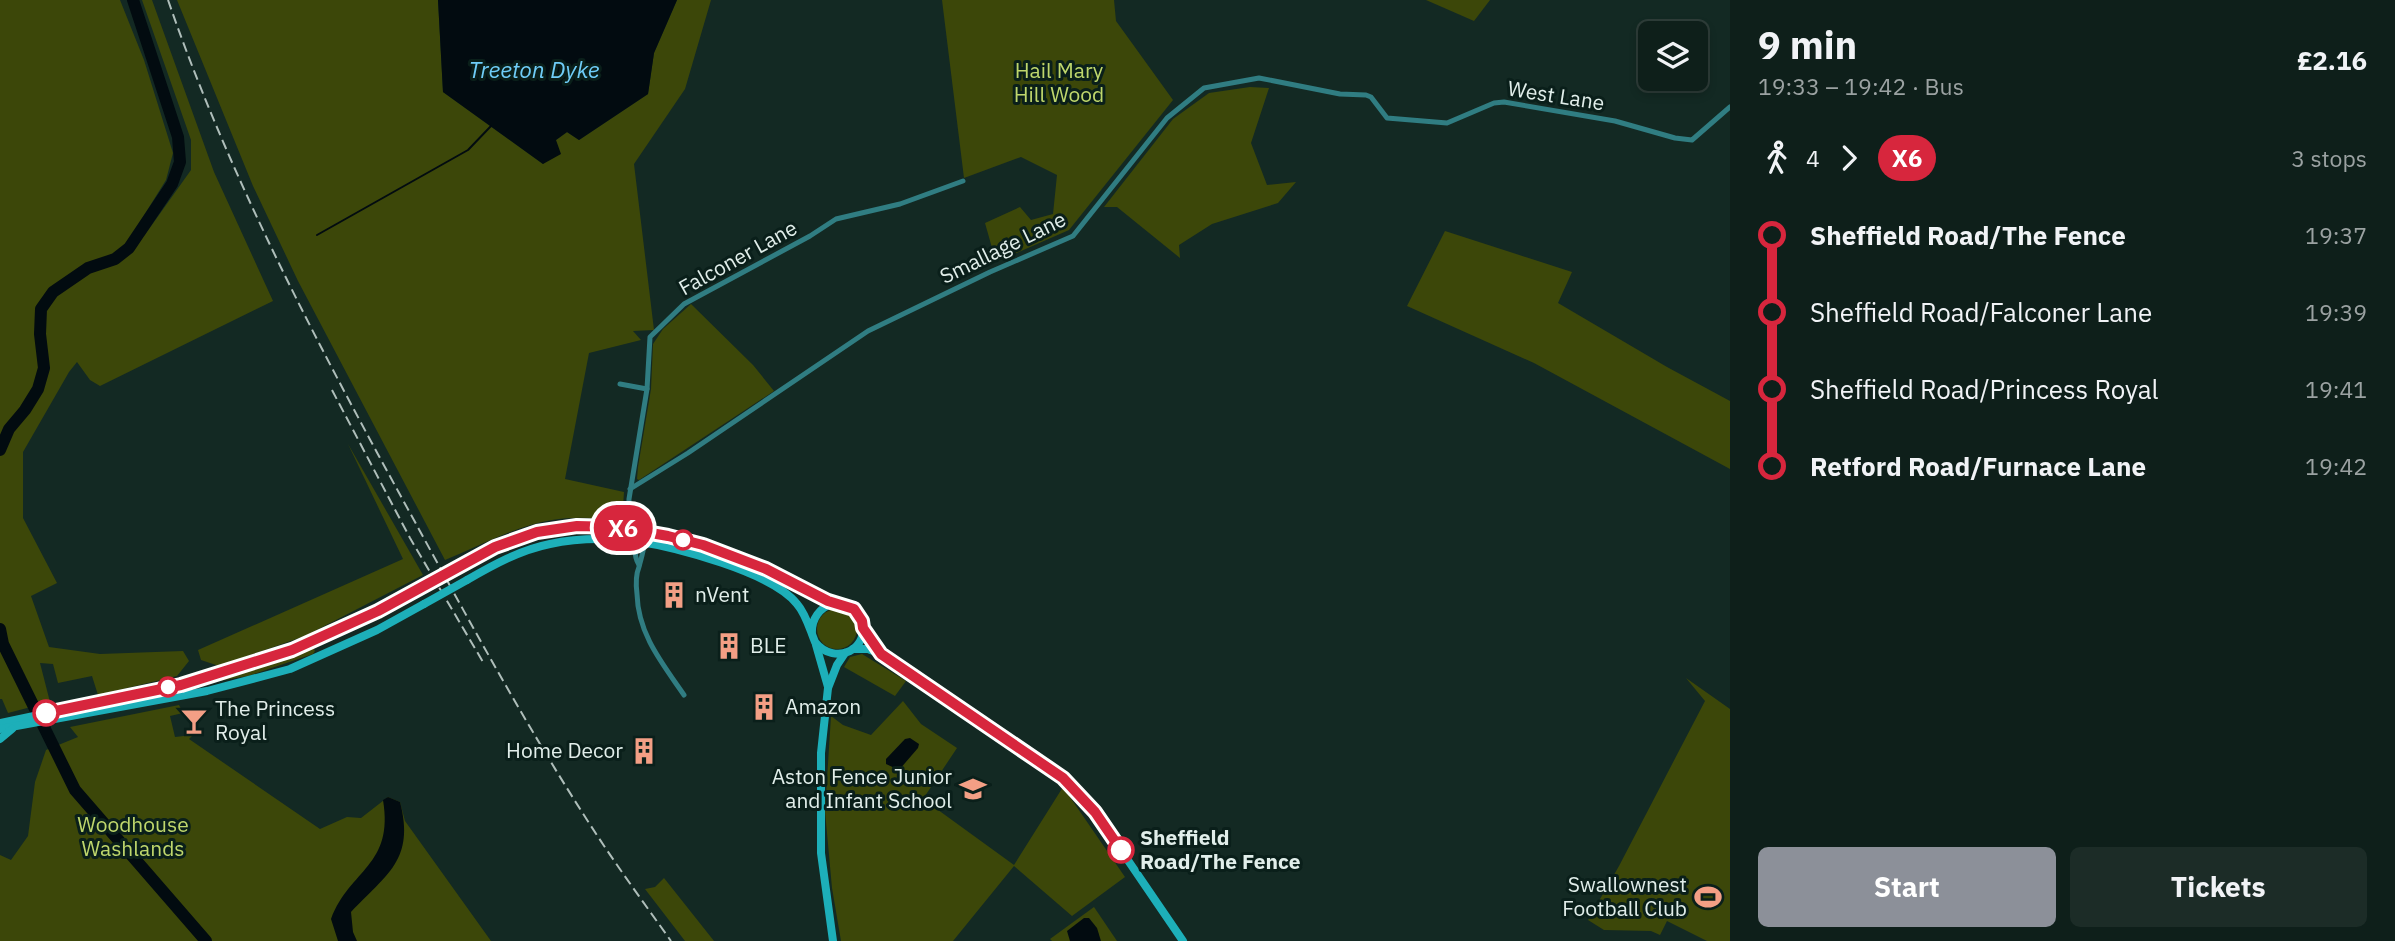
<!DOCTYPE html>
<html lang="en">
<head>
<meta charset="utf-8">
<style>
  :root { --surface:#0e1f1a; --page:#1c2c27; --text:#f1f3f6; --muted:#9ba2a2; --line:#2e3d39; --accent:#8c9099 }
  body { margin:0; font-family:"IBM Plex Sans",sans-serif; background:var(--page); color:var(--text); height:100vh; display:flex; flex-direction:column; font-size:26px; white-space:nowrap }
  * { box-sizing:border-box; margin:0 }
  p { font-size:23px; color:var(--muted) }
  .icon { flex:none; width:38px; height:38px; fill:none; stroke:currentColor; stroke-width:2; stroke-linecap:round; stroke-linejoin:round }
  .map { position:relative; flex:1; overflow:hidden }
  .details { display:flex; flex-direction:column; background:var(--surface); width:665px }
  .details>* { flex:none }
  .badge { padding:0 14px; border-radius:23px; font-size:24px; line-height:46px }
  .fabs { position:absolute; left:1638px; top:21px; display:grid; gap:14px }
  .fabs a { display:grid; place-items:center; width:70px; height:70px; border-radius:10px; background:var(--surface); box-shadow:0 4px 10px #0003,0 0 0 2px var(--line); font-size:35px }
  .map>.badge { position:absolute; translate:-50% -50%; box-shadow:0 0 0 4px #fff }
  .legs { display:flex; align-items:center; gap:10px; height:77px; padding:0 28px; font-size:23px }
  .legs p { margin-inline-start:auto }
  .headline { display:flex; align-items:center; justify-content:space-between; height:119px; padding:0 28px }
  h1 { font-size:38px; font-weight:800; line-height:52px }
  .button { display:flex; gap:14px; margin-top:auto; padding:14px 28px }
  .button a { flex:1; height:80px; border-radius:10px; background:var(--accent); color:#fff; font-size:28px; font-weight:800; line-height:80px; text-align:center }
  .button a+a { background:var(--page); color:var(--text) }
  ul { padding:0 28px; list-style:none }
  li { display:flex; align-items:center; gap:24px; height:77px; font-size:26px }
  li i { display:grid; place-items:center; width:10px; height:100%; margin:0 9px; background:currentColor }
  li i::after { content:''; width:18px; height:18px; margin:-9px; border:5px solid; border-radius:50%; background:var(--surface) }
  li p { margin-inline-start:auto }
  li:first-child i { background:linear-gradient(#0000 50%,currentColor 0) }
  li:last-child i { background:linear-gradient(currentColor 50%,#0000 0) }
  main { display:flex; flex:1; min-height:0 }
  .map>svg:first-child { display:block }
  .green { fill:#3c4709 }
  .water { fill:#020b10 }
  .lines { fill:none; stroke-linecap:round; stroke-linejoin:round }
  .stream { stroke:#020b10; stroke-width:2 }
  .river { stroke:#020b10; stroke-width:12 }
  .street { stroke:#307d82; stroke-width:5 }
  .secondary { stroke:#1dafb9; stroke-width:8 }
  .rail { stroke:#afbeba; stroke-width:2; stroke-dasharray:10 5; stroke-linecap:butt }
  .secondary-bridge { stroke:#1dafb9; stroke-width:8 }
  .line-1-casing { stroke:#fff; stroke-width:16 }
  .line-1 { stroke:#d7263d; stroke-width:10 }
  .stop-1-dot { fill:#fff; stroke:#d7263d; stroke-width:3.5 }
  .labels { text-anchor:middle; stroke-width:6; stroke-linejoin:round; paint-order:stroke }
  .park-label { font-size:21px; fill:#bfd76c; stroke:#0a1f1a }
  .street-label { font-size:21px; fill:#e1eeea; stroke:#0a1f1a }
  .poi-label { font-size:21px; fill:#e1eeea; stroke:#0a1f1a; text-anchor:start }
  .stop-label { font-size:21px; font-weight:bold; fill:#e1eeea; stroke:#0a1f1a; text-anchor:start }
  .water-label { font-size:23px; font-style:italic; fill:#6fcdf8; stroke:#0a1f1a }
</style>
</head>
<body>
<main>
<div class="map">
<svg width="1730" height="941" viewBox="0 0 1730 941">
  <rect width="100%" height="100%" fill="#132923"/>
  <g class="green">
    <path d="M0 0H120L144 60 173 153 166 180 133 233 144 236 191 170V140L142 0H152L214 172 273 301 100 386 90 380 77 362 69 372 23 452V518L57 583 31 596 49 647 100 654 183 651 189 661 177 676 98 695 92 676 58 683 53 664 40 663 50 702 8 713 2 699H0Z"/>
    <path d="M177 0H438L443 92 543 164 556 140 567 132 579 140 648 94 654 53 677 0H711L685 89 634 164 654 330 633 331 641 340 589 353 565 479 624 492 622 521C599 518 575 516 552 520 515 526 479 546 445 560L298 281 253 186Z"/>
    <path d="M942 0H1114L1116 21 1173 100 1069 230 996 262 985 223 1020 207 1031 220 1053 214 1057 175 1021 157 964 178Z"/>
    <path d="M1426 0H1490L1474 21Z"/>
    <path d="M1250 87 1269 88 1251 143 1267 185 1296 182 1278 203 1212 224 1179 245 1180 258 1117 207H1104L1173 119 1209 93Z"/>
    <path d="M1445 231 1572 272 1558 303 1667 367 1730 401V469L1534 363 1407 306Z"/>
    <path d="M691 304 753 365 774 391 639 480 637 479 638 467 651 389 653 344 663 329Z"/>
    <path d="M348 444 423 575 305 636 219 666 201 660 198 650 403 559Z"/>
    <circle cx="837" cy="629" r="20"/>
    <path d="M312 646 315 651 313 654 248 676 207 683 209 680Z"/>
    <path d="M862 654 906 681 895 696 844 667 850 657Z"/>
    <path d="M1686 678 1730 709V941H1707L1667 921 1660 935 1651 931 1604 930 1588 920 1619 866 1705 701Z"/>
    <path d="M903 701 921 724 957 748 923 799 1014 865 1063 787 1125 877 1072 916 1014 866 953 941H841L832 888 825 811 831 716 843 725 871 735Z"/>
    <path d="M179 705 183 713 170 716 175 737 193 735 189 739 320 829 347 817 361 818 388 797 400 802 405 821 491 941H0V855L11 860 28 836 35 782 46 750 78 737 70 727Z"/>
    <path d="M664 878 714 941H685L645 889 655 887Z"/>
    <path d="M1094 907 1117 941H1052L1050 939Z"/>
  </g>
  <g class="water">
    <path d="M438 0H677L654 53 648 94 579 140 567 132 556 140 561 154 543 164 443 92Z"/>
    <path d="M910 738 919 744 918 748 899 770 886 764V759L905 739Z"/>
    <path d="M388 797 400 802C415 860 387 874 351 912L353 932 357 941H338L331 919C350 869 394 866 383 800Z"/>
    <path d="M1084 918H1089L1097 928 1101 941H1070L1067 931Z"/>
  </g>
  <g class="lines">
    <path class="stream" d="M317 235 468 150 491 126"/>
    <g class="river">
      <path d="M0 450 9 429 25 410 38 389 44 368 40 334 41 309 53 292 88 268 115 259 129 248 172 184 180 162 178 137 133 0"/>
      <path d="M0 629 3 644 75 790 206 941"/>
    </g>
    <g class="street">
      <path d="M620 384 647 389"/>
      <path d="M630 489 688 453 868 331 990 272 1073 236 1167 118 1204 88 1259 78 1340 94 1366 95 1371 97 1387 118 1447 123 1494 103 1504 102 1615 121 1675 138 1692 140 1730 107"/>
      <path d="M641 531C647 545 642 554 639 567 636 574 636 586 637 594 638 634 662 663 684 695"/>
      <path d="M628 541 629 499 647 389 650 337 684 304 810 236 836 219 900 204 963 181"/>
      <path d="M639 565C633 555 634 540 641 531"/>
    </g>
    <g class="secondary">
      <path d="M459 566C484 553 509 540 537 532 612 513 699 539 767 569 790 579 811 595 834 603"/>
      <path d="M467 580C493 565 520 550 550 544 577 538 607 538 635 541 675 547 772 572 797 604 806 614 810 630 815 642 835 667 872 649 861 619 850 590 810 603 812 634"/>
      <path d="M863 628 881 654"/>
      <path d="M816 645 828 687"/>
      <path d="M853 649H868L881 654 1063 778 1079 793 1095 812 1183 941"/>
      <path d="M0 723 181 685 240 668 318 640 416 591"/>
      <path d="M0 729 207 691 290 669 377 630 424 604"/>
      <path d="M0 739 12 729"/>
      <path d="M833 941 821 853V753L828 688 837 665 845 653"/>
    </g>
    <g class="rail">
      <path d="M168 0C227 171 311 332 398 491 460 604 521 718 591 826 616 865 644 903 671 941"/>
      <path d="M332 390 410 538 483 662"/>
    </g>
    <g class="secondary-bridge">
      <path d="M416 591 459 566"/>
      <path d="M424 604 467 580"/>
    </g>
  </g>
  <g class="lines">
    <defs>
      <path id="line-1" d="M46 713 181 685 292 650 378 611 495 547 537 532 577 526 617 527 668 536 703 545 766 569 828 601 854 609 862 621 863 628 881 654 1063 778 1095 812 1121 850"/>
    </defs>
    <use href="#line-1" class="line-1-casing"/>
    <use href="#line-1" class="line-1"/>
  </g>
  <defs>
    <symbol id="building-bare" viewBox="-9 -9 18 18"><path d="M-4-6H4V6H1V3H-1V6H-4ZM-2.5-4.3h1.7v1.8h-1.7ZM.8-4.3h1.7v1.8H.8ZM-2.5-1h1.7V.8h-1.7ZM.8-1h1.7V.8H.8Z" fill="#f39f85" stroke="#0a1f1a" stroke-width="2.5" paint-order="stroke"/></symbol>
    <symbol id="bar-bare" viewBox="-9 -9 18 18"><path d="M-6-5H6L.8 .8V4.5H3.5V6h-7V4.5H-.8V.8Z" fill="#f39f85" stroke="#0a1f1a" stroke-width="2.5" paint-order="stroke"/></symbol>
    <symbol id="school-bare" viewBox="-9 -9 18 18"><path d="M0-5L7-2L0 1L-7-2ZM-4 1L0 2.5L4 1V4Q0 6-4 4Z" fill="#f39f85" stroke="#0a1f1a" stroke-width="2.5" paint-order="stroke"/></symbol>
    <symbol id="stadium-bare" viewBox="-9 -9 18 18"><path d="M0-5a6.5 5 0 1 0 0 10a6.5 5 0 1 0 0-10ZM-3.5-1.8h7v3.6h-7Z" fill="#f39f85" stroke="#0a1f1a" stroke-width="2.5" paint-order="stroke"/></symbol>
  </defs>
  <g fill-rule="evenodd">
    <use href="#building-bare" x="655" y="576" width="38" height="38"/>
    <use href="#building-bare" x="710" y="627" width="38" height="38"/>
    <use href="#building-bare" x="745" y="688" width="38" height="38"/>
    <use href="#bar-bare" x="175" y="702" width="38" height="38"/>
    <use href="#building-bare" x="625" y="732" width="38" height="38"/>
    <use href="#school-bare" x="954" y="770" width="38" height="38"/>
    <use href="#stadium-bare" x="1689" y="878" width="38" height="38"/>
  </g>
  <g class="stop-1-dot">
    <circle cx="683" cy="540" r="9"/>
    <circle cx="168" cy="687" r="9"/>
    <circle cx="46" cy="713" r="12"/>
    <circle cx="1121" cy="850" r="12"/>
  </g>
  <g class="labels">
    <g class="park-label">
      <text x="1059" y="78">Hail Mary<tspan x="1059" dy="24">Hill Wood</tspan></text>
      <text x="133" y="832">Woodhouse<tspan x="133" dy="24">Washlands</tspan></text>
    </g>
    <g class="street-label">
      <text transform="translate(1556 96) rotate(9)" y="7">West Lane</text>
      <text transform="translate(1003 248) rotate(-26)" y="7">Smallage Lane</text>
      <text transform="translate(738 258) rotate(-29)" y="7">Falconer Lane</text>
    </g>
    <g class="poi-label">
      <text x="695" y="602">nVent</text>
      <text x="750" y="653">BLE</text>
      <text x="785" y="714">Amazon</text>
      <text x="215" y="716">The Princess<tspan x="215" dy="24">Royal</tspan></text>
      <text x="623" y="758" text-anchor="end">Home Decor</text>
      <text x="952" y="784" text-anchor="end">Aston Fence Junior<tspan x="952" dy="24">and Infant School</tspan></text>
      <text x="1687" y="892" text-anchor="end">Swallownest<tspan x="1687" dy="24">Football Club</tspan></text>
    </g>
    <g class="stop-label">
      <text x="1140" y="845">Sheffield<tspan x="1140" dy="24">Road/The Fence</tspan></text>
    </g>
    <g class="water-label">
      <text x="534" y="78">Treeton Dyke</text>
    </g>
  </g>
</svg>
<div class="fabs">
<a><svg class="icon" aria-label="layers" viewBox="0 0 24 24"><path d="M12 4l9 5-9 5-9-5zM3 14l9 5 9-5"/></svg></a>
</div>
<b class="badge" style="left:623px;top:528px;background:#d7263d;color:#fff">X6</b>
</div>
<section class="details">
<div class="headline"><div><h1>9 min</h1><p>19:33 – 19:42 · Bus</p></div><b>£2.16</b></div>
<div class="legs"><svg class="icon" aria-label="walk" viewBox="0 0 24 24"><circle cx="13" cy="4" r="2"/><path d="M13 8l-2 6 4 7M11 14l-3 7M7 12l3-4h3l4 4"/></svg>4<svg class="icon" aria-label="forward" viewBox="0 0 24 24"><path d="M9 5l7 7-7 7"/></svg><b class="badge" style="background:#d7263d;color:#fff">X6</b><p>3 stops</p></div>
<ul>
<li><i style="color:#d7263d"></i><b>Sheffield Road/The Fence</b><p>19:37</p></li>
<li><i style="color:#d7263d"></i><span>Sheffield Road/Falconer Lane</span><p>19:39</p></li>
<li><i style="color:#d7263d"></i><span>Sheffield Road/Princess Royal</span><p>19:41</p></li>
<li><i style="color:#d7263d"></i><b>Retford Road/Furnace Lane</b><p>19:42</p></li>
</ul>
<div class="button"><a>Start</a><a>Tickets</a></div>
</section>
</main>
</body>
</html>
